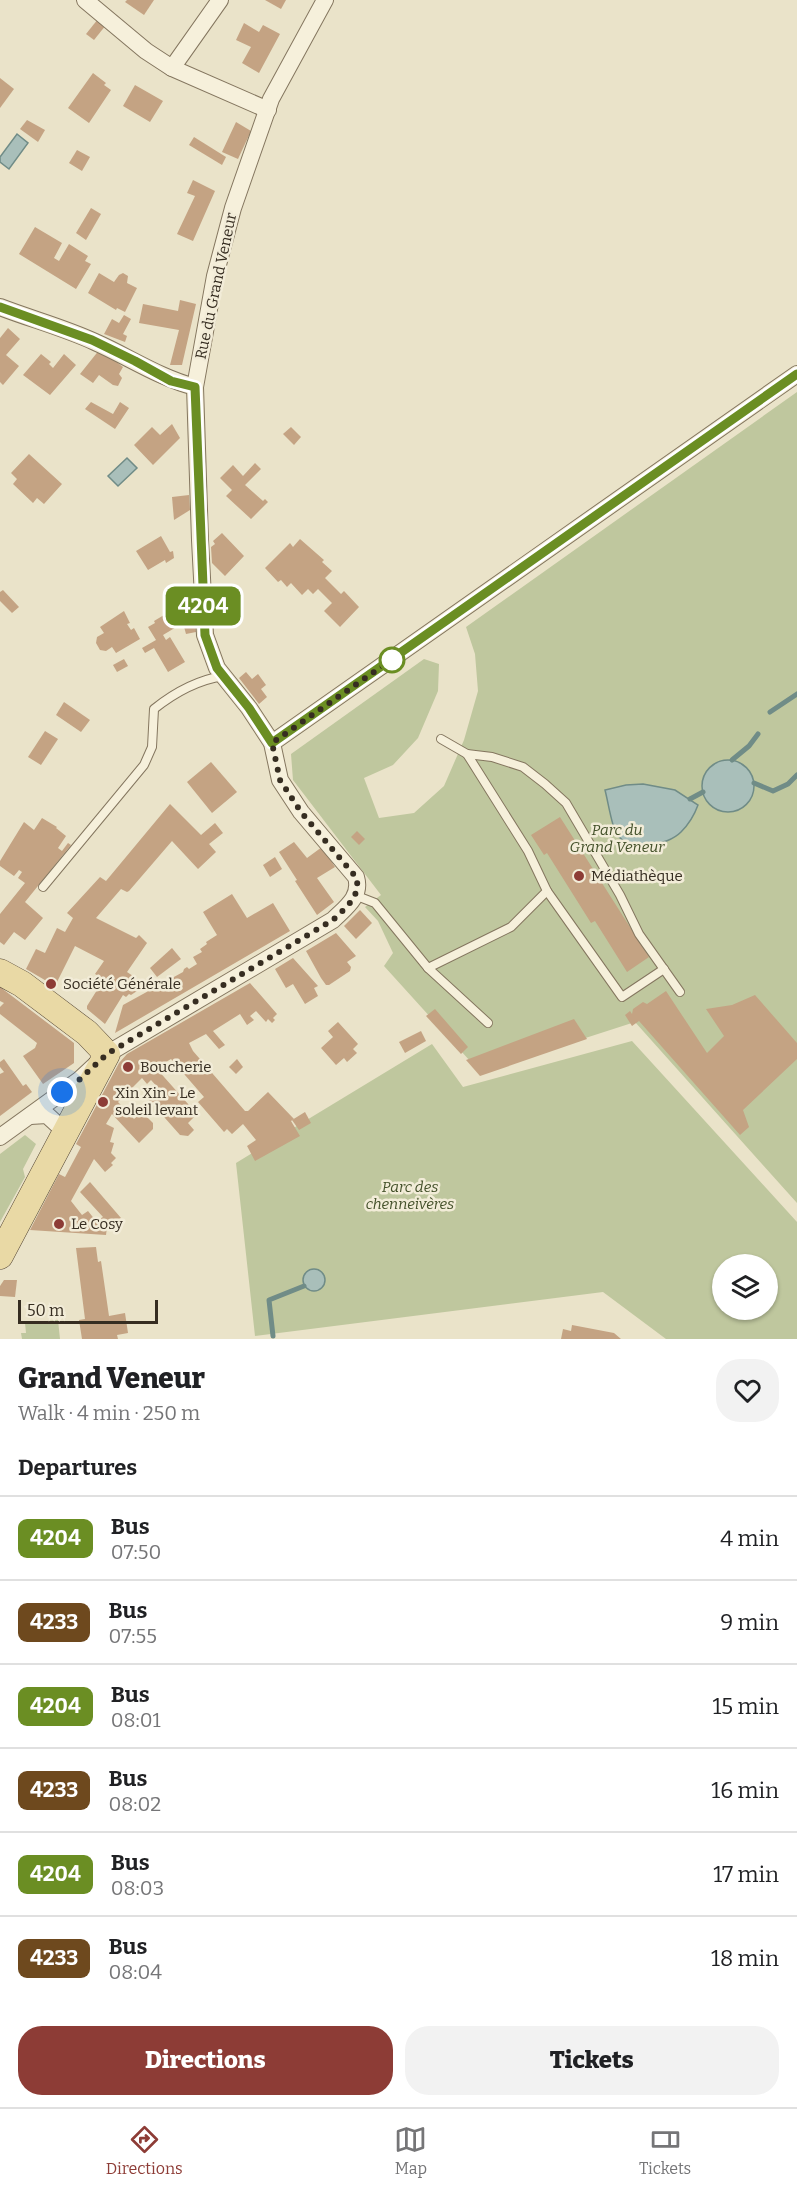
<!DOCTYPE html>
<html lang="en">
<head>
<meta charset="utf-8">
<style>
  :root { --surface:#fff; --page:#f2f2f2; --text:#202124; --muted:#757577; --line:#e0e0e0; --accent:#8d3c36 }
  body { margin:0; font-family:Bitter,serif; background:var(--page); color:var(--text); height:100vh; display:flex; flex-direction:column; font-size:22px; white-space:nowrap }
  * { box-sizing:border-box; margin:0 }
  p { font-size:20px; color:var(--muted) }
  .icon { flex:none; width:33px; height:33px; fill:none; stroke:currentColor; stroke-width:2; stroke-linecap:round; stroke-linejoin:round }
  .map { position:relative; height:1339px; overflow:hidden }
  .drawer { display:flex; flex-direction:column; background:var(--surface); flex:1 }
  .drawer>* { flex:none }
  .badge { padding:0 12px; border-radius:9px; font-size:21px; line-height:39px }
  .controls { position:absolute; left:712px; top:1254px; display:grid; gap:12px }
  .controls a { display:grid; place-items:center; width:66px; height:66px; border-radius:50%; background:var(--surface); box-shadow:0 2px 4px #0004; font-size:30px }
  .scale { position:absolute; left:18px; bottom:15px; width:140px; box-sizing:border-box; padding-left:6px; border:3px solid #362d21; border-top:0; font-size:16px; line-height:21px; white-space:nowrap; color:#362d21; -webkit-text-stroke:4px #f2ecd8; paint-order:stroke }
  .you { position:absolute; width:30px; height:30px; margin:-15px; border:4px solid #fff; border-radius:50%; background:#1a73e8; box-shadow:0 0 0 9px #1a73e833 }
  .map>.badge { position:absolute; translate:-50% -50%; box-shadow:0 0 0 3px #fff }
  h2 { padding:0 18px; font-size:22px; line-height:54px }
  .round { display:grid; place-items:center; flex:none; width:63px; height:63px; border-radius:24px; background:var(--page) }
  .overview { display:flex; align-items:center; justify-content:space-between; height:102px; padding:0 18px }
  h1 { font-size:28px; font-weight:800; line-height:45px }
  .button { display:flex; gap:12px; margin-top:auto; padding:12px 18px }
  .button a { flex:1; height:69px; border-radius:24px; background:var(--accent); color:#fff; font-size:24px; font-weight:800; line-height:69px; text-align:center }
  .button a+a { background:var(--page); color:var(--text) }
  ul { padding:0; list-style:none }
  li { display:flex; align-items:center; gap:18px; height:84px; padding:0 18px; border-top:2px solid var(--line) }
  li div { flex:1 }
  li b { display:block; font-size:22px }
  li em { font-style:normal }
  li .badge { min-width:66px; font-weight:700; text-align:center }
  .dock { display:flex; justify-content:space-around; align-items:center; height:84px; border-top:2px solid var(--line); background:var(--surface); font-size:16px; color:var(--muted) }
  .dock a { display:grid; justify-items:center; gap:3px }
  .dock .active { color:var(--accent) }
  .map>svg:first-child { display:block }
  .green { fill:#bfc79e; fill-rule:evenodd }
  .water { fill:#a9bfba; stroke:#708c87; stroke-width:1.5 }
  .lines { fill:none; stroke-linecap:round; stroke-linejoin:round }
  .stream { stroke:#708c87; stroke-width:5 }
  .building { fill:#c4a383 }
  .lane-casing { stroke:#84765f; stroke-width:10 }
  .street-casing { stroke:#84765f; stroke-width:18 }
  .primary-casing { stroke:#534433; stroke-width:27 }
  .lane { stroke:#f6f0db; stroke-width:8 }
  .street { stroke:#f6f0db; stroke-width:16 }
  .primary { stroke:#e9d9a5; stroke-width:26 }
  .line-casing { stroke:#fff; stroke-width:14 }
  .line { stroke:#6b8e23; stroke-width:9 }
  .walk { stroke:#362d21; stroke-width:6; stroke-dasharray:0 10.8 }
  .stop-dot { fill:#fff; stroke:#6b8e23; stroke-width:3 }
  .poi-dot { fill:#8d3c36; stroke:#f2ecd8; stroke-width:2 }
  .labels { text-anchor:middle; stroke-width:5; stroke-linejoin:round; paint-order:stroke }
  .street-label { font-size:15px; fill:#362d21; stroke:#f2ecd8 }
  .park-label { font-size:15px; font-style:italic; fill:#44512a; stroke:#f2ecd8 }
  .poi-label { font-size:15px; fill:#362d21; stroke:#f2ecd8; text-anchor:start }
</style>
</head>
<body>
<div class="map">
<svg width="797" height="1339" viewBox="0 0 797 1339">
  <rect width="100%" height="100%" fill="#eae3c9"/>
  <g class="green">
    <path d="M797 392V1203L635 1022 480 1072 384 966 393 953 378 921 365 907 381 895 293 780 291 754 424 659 439 664 438 691 418 738 393 765 364 778 379 818 414 813 444 786 464 740 478 691 475 654 466 627Z"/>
    <path d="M632 1041 797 1222V1339H666L603 1292 255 1336 236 1163 432 1044 463 1087ZM723 1264H768V1310H723Z"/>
    <path d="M25 1135 36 1144 23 1169 25 1177 0 1222V1154Z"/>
    <path d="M58 1320 60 1339H22L21 1333H26L25 1323Z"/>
  </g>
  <g class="water">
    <path d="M17 134 28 143 9 169 0 162V157Z"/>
    <path d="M127 458 137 468 118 486 108 476Z"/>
    <circle cx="728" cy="786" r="26"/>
    <path d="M643 784 675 790 698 805C694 816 689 824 681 832 667 846 631 852 617 835 612 828 608 801 605 790L626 785Z"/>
    <circle cx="314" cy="1280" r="11"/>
  </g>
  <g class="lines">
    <g class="stream">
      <path d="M770 712 797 694"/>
      <path d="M732 760 749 746 758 734"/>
      <path d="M754 783 773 791 788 784 797 775"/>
      <path d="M690 799 703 792"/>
      <path d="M273 1336 269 1300 304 1286"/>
    </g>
  </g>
  <g class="building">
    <path d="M127 0H154L144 15 125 2Z"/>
    <path d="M265 0H286L281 9Z"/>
    <path d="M98 19 106 25 94 40 86 34Z"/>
    <path d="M244 23 259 32 263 25 280 34 259 73 242 63 251 47 236 40Z"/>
    <path d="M93 73 106 83 104 85 111 90 89 123 68 108Z"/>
    <path d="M0 78 14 89 0 108Z"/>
    <path d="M135 85 163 101 150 122 123 106Z"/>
    <path d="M27 120 45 130 38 142 20 129Z"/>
    <path d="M236 122 251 131 238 159 222 152Z"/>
    <path d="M194 137 226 157 222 165 189 145Z"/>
    <path d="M77 150 90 157 82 171 69 163Z"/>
    <path d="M193 180 215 191 193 241 177 234 195 196 187 193Z"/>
    <path d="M91 208 101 214 86 240 76 233Z"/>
    <path d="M35 227 62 243 54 258 59 261 69 244 88 256 85 261 91 264 76 289 19 254Z"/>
    <path d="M99 273 114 282 119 275 123 273 128 276 127 283 137 288 125 312 117 308 116 310 88 293Z"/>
    <path d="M180 300 196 304 182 365H170L179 330 139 323 143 304 178 311Z"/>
    <path d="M124 315 131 319 123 334 127 336 125 342 104 334 112 319 119 323Z"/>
    <path d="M8 328 20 339 6 355 19 366 3 385 0 382V338Z"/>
    <path d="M100 349 123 367 119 374 122 378 118 386 113 385 99 375 93 383 80 374Z"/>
    <path d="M41 354 51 362 49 364 53 368 64 354 76 365 50 395 23 375Z"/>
    <path d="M91 402 113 414 120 402 129 408 115 429 85 409Z"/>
    <path d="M172 424 180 438 153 465 134 445 152 427 160 435Z"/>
    <path d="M291 427 301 437 294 445 283 434Z"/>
    <path d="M29 454 62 484 44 504 37 498 33 503 13 484 17 479 11 473Z"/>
    <path d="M255 463 261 469 245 485 263 501 265 499 268 502 251 519 226 496 232 490 220 478 233 465 243 476Z"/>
    <path d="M189 495 190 510 174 520 172 497Z"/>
    <path d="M222 533 244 556 225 576 212 563 211 547 215 544 213 541Z"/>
    <path d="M161 536 170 552 173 551 174 558 166 563 165 560 148 570 136 551Z"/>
    <path d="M300 539 324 560 322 562 332 571 325 578 341 594 344 591 359 607 340 627 324 611 332 603 318 589 313 594 308 589 302 595 291 583 287 587 281 580 278 582 265 568 290 543 293 547Z"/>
    <path d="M3 590 19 607 12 613 0 601V592Z"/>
    <path d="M194 602 196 632 186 634 183 623 163 635 166 640 170 637 185 662 168 672 154 648 145 653 142 648 156 640 148 627 155 623 154 621 174 609 176 613Z"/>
    <path d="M124 611 130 623 127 624 131 630 134 628 140 639 116 653 112 647 106 651 100 650 96 643 97 637 104 633 100 627Z"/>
    <path d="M124 659 128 666 117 672 113 665Z"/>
    <path d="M246 672 252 679 258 674 266 685 261 689 267 697 259 704 239 678Z"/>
    <path d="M64 702 90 720 81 732 56 715Z"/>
    <path d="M45 731 58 739 41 765 28 757Z"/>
    <path d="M211 762 237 792 212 813 187 782Z"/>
    <path d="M170 804 201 835 215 823 223 833 209 844 216 852 198 869 172 841 129 891 127 892 121 889 96 918 136 938 139 935 147 943 127 972 139 980 136 985 137 991 131 995 129 994 126 997 123 995 105 1024 87 1009V1006L104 979 95 974 104 961 75 946 55 986 26 969 36 949 45 953 57 928 65 932 73 918 67 913 100 877 106 881Z"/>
    <path d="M560 817 649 957 627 972 595 921 591 923 547 853 544 855 531 835Z"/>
    <path d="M42 818 57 827 56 828 66 836 58 848 62 851 68 843 71 845 25 902 43 918 25 940 14 932 4 945 0 942V914L25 883 18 878 22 872 19 870 14 876 0 866V861L24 822 34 830Z"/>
    <path d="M357 831 365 839 359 845 351 837Z"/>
    <path d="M294 842 307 858 322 847 335 867 317 878 334 902 317 915 295 881 297 880 279 852Z"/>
    <path d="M275 857 282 869 270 877 263 865Z"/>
    <path d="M232 894 247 918 273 903 290 931 115 1033 123 1005 183 972 184 969 187 967 189 969 197 964 193 957 202 952 200 949 207 944 206 942 217 935 203 912Z"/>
    <path d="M360 910 372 923 356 939 344 926Z"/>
    <path d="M336 933 356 956 347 962 351 967 350 971 329 985H326L321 978 306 951Z"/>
    <path d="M172 948 181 959 157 977 150 968Z"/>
    <path d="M293 958 318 986 314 988 318 996 305 1004 293 984 286 988 275 969Z"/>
    <path d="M250 983 277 1014 273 1018 275 1020 272 1023 268 1019 266 1022 256 1011 250 1016 254 1020 247 1025 240 1014 213 1031 225 1045 219 1049 206 1034 189 1043 193 1051 245 1111H248L268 1092 294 1119 291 1121 300 1136 255 1161 247 1146 256 1140 243 1124 232 1134 227 1129 224 1132 198 1102 204 1097 171 1059 156 1068 197 1114 188 1123 194 1130 188 1136 180 1135 149 1100 160 1090 151 1080 147 1084 142 1078 118 1102 134 1119 142 1112 153 1123V1129L139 1143 112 1114 106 1124 114 1128 110 1142 114 1143 111 1153 116 1158 111 1163 113 1165 105 1172 94 1159 71 1201 82 1215 88 1211 96 1221 103 1217 80 1192 90 1182 121 1218 107 1227 106 1235 30 1230 59 1174 65 1177 81 1147 76 1144 119 1063 127 1054Z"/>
    <path d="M0 987 74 1043V1063L43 1084 23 1056 35 1048 37 1043 0 1014V1007L4 1003 0 1001Z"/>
    <path d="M666 991 707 1053 724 1036 706 1009 732 1005 755 995 797 1043V1059L743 1110 749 1127 740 1135 639 1021 632 1026 625 1015 630 1011 632 1014 633 1009 643 1002 647 1004Z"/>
    <path d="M435 1009 468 1047 461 1054 426 1016Z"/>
    <path d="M574 1019 587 1039 480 1076 466 1060Z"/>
    <path d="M338 1022 358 1044 353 1049 357 1053 347 1062 344 1058 336 1065 321 1048 333 1037 328 1031Z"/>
    <path d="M421 1031 426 1041 405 1053 399 1042Z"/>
    <path d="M4 1059 23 1086 26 1084 32 1092 0 1116V1074L4 1072 0 1067V1062Z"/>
    <path d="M237 1059 243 1067 236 1074 229 1067Z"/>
    <path d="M305 1112 311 1123 299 1130 292 1120Z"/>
    <path d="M96 1247 98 1262 101 1261 109 1316 125 1313 128 1333 117 1335 118 1339H82L79 1320 85 1319 76 1248Z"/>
    <path d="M4 1280H17L15 1297 0 1296V1286Z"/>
    <path d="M572 1325 614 1333 621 1339H561L563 1329 571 1331Z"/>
  </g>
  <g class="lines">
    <defs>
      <g id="lane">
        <path d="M467 754 492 757 523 767 545 784 566 803 620 895 639 934 680 992"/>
        <path d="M43 887 144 765 152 747 154 709C174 693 198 680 223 676"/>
        <path d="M547 891 622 997 664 969"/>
        <path d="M357 896 375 903 428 968 511 927 547 891 528 851 467 754 441 739"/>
        <path d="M428 968 488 1023"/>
      </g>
      <g id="street">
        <path d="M85 0 146 51 172 68 268 110"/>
        <path d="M172 68 220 0"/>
        <path d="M0 307C31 319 65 328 95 342 129 357 160 378 195 387"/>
        <path d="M272 743 797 374"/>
        <path d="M30 1116 47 1115 59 1126 63 1139"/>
        <path d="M0 1137 79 1080 107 1054 333 920C345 908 362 897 356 877L301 812 280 780 272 743 249 708 217 668 205 635 200 540 195 387 215 276 233 208 271 99 325 0"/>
      </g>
      <path id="primary" d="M0 972 22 984 87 1033 107 1054 0 1256"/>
    </defs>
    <use href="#lane" class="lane-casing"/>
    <use href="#street" class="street-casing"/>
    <use href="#primary" class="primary-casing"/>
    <use href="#lane" class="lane"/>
    <use href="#street" class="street"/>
    <use href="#primary" class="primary"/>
  </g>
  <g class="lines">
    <defs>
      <path id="line" d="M0 307 92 340 135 361 171 381 195 387 205 635 217 668 249 708 272 743 797 374"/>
    </defs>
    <use href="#line" class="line-casing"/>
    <use href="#line" class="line"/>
    <path class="walk" d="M62 1092 79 1080 107 1054 333 920C345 908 362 896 356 877L301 812 280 780 272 743 394 658 392 660"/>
  </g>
  <circle class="stop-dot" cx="392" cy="660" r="12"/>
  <g class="poi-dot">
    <circle cx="579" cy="876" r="6"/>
    <circle cx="51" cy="984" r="6"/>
    <circle cx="128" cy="1067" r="6"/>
    <circle cx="103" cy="1102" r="6"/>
    <circle cx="59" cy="1224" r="6"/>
  </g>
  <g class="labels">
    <g class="street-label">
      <text transform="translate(216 286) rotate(-78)" y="5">Rue du Grand Veneur</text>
    </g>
    <g class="park-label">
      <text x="617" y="835">Parc du<tspan x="617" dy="17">Grand Veneur</tspan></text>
      <text x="410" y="1192">Parc des<tspan x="410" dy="17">chenneivères</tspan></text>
    </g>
    <g class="poi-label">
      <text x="591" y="881">Médiathèque</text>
      <text x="63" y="989">Société Générale</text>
      <text x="140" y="1072">Boucherie</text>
      <text x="115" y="1098">Xin Xin - Le<tspan x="115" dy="17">soleil levant</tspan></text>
      <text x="71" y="1229">Le Cosy</text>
    </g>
  </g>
</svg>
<div class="controls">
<a><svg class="icon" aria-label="layers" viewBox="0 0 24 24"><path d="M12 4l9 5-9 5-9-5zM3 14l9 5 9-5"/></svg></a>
</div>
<div class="scale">50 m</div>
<div class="you" style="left:62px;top:1092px"></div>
<b class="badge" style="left:203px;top:606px;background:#6b8e23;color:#fff">4204</b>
</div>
<section class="drawer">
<div class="overview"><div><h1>Grand Veneur</h1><p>Walk · 4 min · 250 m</p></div><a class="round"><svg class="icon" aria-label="heart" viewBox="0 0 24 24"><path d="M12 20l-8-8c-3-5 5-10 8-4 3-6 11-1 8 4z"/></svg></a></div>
<h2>Departures</h2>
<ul>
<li><span class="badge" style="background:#6b8e23;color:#fff">4204</span><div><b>Bus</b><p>07:50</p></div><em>4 min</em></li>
<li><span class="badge" style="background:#6e491e;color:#fff">4233</span><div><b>Bus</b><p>07:55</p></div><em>9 min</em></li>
<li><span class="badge" style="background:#6b8e23;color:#fff">4204</span><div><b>Bus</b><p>08:01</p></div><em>15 min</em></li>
<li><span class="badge" style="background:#6e491e;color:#fff">4233</span><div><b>Bus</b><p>08:02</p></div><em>16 min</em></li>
<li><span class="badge" style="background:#6b8e23;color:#fff">4204</span><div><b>Bus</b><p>08:03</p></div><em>17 min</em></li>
<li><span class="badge" style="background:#6e491e;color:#fff">4233</span><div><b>Bus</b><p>08:04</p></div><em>18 min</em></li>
</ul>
<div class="button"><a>Directions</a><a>Tickets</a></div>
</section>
<nav class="dock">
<a class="active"><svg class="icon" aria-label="directions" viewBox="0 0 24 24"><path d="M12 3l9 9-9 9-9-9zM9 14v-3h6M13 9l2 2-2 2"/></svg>Directions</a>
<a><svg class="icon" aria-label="map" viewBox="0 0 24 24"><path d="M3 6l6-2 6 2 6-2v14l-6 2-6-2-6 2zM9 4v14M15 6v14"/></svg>Map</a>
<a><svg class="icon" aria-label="tickets" viewBox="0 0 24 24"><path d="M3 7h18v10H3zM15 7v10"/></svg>Tickets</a>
</nav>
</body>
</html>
